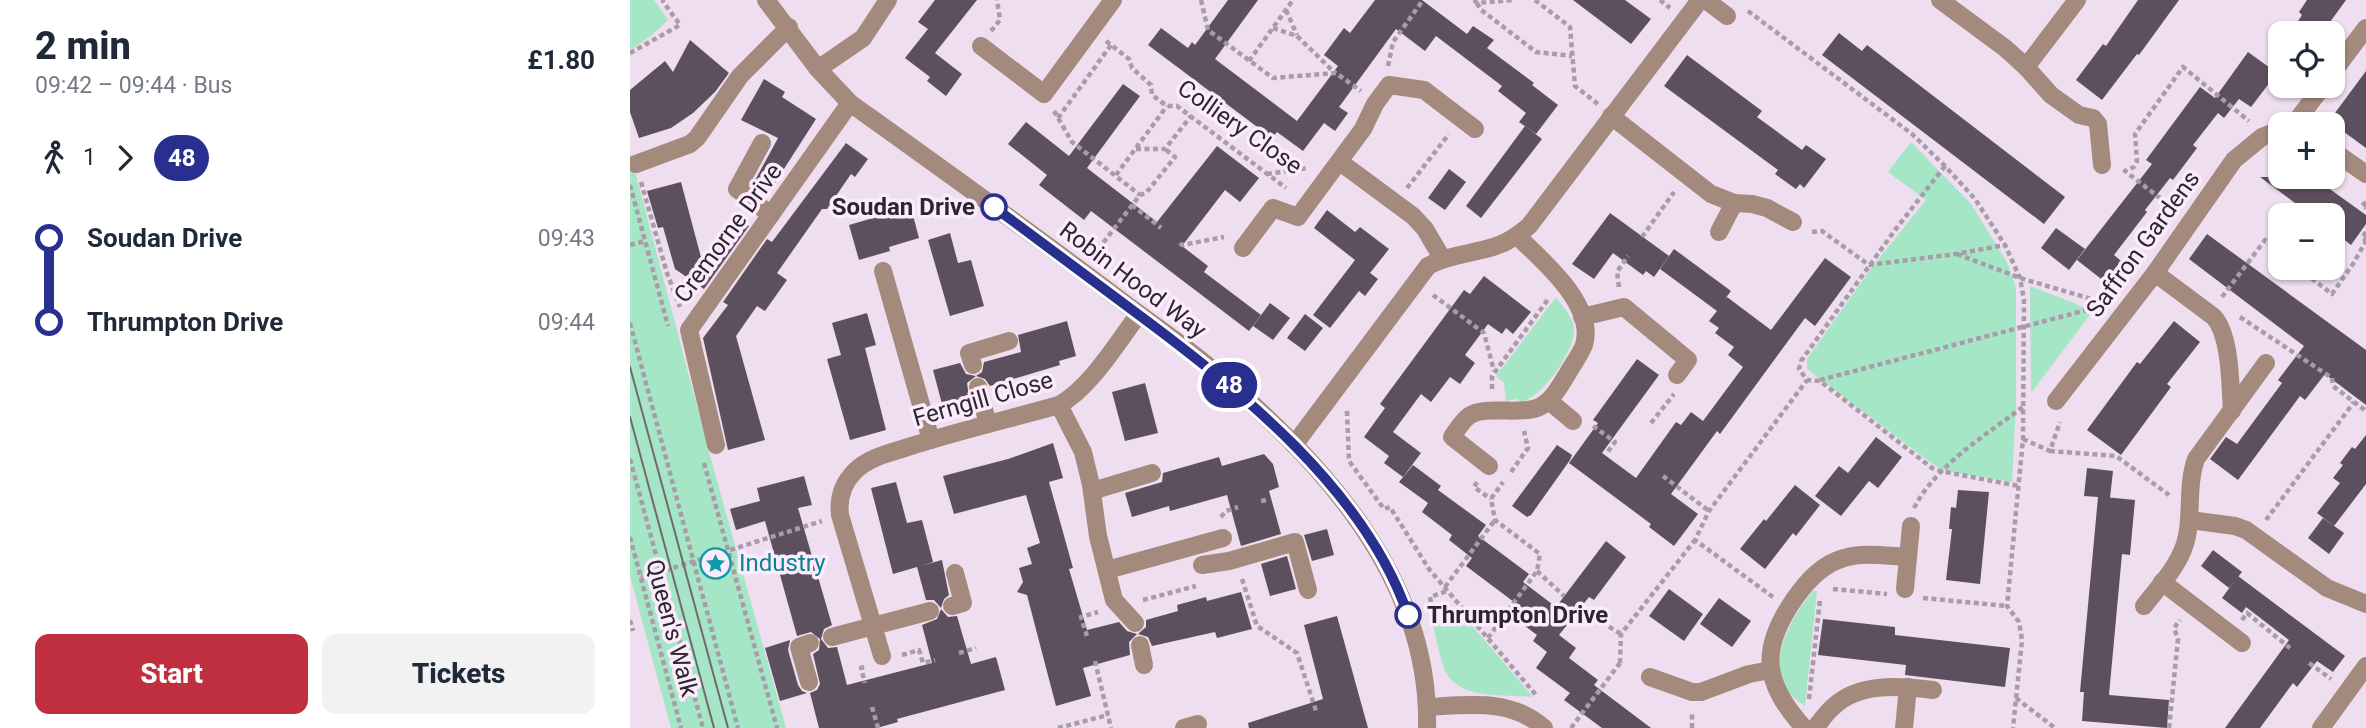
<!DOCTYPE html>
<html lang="en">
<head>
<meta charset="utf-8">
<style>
  :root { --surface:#fff; --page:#f2f2f3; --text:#1f2937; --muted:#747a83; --accent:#c02f3f }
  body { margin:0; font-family:Roboto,sans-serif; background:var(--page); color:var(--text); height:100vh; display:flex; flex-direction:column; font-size:26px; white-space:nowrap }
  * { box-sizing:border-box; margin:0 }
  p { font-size:23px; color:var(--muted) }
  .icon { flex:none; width:38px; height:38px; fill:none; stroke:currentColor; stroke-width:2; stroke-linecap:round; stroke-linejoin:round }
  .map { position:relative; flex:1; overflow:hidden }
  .details { display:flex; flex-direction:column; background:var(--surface); width:630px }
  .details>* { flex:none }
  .badge { padding:0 14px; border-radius:23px; font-size:24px; line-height:46px }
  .fabs { position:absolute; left:1638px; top:21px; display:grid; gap:14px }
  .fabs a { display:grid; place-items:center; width:77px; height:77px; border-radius:14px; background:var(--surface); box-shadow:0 2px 5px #0004; font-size:35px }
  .map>.badge { position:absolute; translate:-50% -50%; box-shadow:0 0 0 4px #fff }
  .legs { display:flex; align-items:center; gap:10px; height:77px; padding:0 35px; font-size:23px }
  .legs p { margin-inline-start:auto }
  .summary { display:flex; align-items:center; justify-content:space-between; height:119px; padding:0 35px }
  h1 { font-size:38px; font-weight:800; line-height:52px }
  .primary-button { display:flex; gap:14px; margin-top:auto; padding:14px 35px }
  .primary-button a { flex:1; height:80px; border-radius:14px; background:var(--accent); color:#fff; font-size:28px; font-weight:800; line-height:80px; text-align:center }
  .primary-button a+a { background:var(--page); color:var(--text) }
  ul { padding:0 35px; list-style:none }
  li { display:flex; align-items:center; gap:24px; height:84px; font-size:26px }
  li i { display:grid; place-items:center; width:10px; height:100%; margin:0 9px; background:currentColor }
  li i::after { content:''; width:18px; height:18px; margin:-9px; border:5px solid; border-radius:50%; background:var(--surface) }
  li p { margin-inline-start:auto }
  li:first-child i { background:linear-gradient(#0000 50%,currentColor 0) }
  li:last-child i { background:linear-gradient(currentColor 50%,#0000 0) }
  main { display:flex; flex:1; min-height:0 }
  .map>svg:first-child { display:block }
  .green { fill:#a5e6c6 }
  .building { fill:#5d505e }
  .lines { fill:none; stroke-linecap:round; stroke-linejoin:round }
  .path { stroke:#a89ca9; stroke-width:4.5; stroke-dasharray:5 3.5; stroke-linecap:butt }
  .minor { stroke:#a4897d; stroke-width:18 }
  .tram { stroke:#716872; stroke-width:2 }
  .line-1-casing { stroke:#fff; stroke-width:16 }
  .line-1 { stroke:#282f8f; stroke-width:10 }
  .stop-1-dot { fill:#fff; stroke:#282f8f; stroke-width:3.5 }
  .labels { text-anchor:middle; stroke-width:7; stroke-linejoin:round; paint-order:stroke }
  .street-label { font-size:24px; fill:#2c262d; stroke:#fbebfc }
  .stop-label { font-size:24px; font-weight:bold; fill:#2c262d; stroke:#fbebfc; text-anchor:end }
  .culture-label { font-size:24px; fill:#0d838f; stroke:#fbebfc; text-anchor:start }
</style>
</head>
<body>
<main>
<section class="details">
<div class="summary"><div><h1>2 min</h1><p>09:42 – 09:44 · Bus</p></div><b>£1.80</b></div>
<div class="legs"><svg class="icon" aria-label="walk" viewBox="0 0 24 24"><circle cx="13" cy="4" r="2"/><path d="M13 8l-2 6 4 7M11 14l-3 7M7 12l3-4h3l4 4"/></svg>1<svg class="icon" aria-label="forward" viewBox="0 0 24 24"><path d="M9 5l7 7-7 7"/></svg><b class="badge" style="background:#282f8f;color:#fff">48</b></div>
<ul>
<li><i style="color:#282f8f"></i><b>Soudan Drive</b><p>09:43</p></li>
<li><i style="color:#282f8f"></i><b>Thrumpton Drive</b><p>09:44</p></li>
</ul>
<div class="primary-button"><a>Start</a><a>Tickets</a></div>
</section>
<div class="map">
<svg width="1736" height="728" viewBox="0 0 1736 728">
  <rect width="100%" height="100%" fill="#eedeef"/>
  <g class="green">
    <path d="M0 0H24L38 20 22 35 0 50Z"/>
    <path d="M1281 142 1341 204 1377 262 1386 288V405L1382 482 1315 471 1304 465 1177 369V359L1243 266 1296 200 1258 172Z"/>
    <path d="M0 152 79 452 156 728H41L0 576Z"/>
    <path d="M1400 286 1444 303 1462 312 1401 393Z"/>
    <path d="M926 297C933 307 944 317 944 330 945 351 911 399 890 402L887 399 876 401 874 383 866 376Z"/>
    <path d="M1183 591H1187L1175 706C1127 678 1157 622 1183 591Z"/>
    <path d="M827 608 903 697C875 694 826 701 814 668 808 651 805 632 801 615Z"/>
  </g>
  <g class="building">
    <path d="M305 0H347L305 53 332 74 316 96 297 81 300 77 275 58 298 29 288 22Z"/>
    <path d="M598 0H628L585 59 667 121 708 66 694 55 714 28 720 33 745 0H792L837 34 843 26 864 40 857 48 904 83 902 85 928 105 906 134 889 122 896 113 868 91 872 86 806 36 795 51 766 29 709 107 718 113 705 131 694 123 673 151 647 132 642 138 518 45 531 28 558 48 562 42 565 45Z"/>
    <path d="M943 0H995L1021 19 1001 44Z"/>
    <path d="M1508 0H1549L1509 55 1507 54 1472 100 1446 80 1473 44 1476 46Z"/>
    <path d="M1677 0H1716L1692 33H1660L1672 15 1669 12Z"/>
    <path d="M1209 33 1232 51 1237 45 1435 197 1414 224 1192 55Z"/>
    <path d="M60 40 99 73 85 92 63 113 41 128 9 138 0 112V90L35 61 43 72Z"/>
    <path d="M1618 52 1647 73 1621 107 1609 99 1594 118 1588 113 1563 145 1567 148 1543 180 1540 178 1515 210 1517 212 1484 255 1491 261 1475 282 1447 260 1522 164 1516 160 1570 87 1585 98Z"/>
    <path d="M1057 55 1132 111 1127 117 1172 150 1176 145 1196 159 1174 188 1170 184 1166 189 1145 174 1148 170 1034 86Z"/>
    <path d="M1736 71V148L1699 121Z"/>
    <path d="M134 79 155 92 152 97 186 119 136 197 122 186 148 138 111 120Z"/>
    <path d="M493 84 510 96 457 168 527 222 587 146 629 178 610 202 595 190 552 246 578 266 574 272 631 315 619 331 461 211 454 220 409 185 417 175 378 144 396 122 439 156Z"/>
    <path d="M895 126 912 139 851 218 836 206Z"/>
    <path d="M216 143 238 159 225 177 221 174 197 209H192L147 273 157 280 135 311 127 306 106 336 135 440 98 450 73 338 98 305 93 302 137 239 142 242Z"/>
    <path d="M819 169 836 182 815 210 798 198Z"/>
    <path d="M1630 177H1683L1736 215V224L1721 245 1703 231V215H1681Z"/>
    <path d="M51 182 72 261 106 217 119 226 74 289 45 269 33 227 28 228 17 191Z"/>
    <path d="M280 204 289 238 259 247 260 251 229 260 219 225 250 216 249 213Z"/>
    <path d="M697 210 725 232 730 227 759 249 740 273 748 279 735 296 729 291 700 328 683 315 725 260 684 228Z"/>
    <path d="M980 213 1039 256 1024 277 1016 271 1013 275 983 253 964 279 942 264Z"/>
    <path d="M1426 228 1455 249 1439 270 1411 248Z"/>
    <path d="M320 233 328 263 341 260 354 306 320 316 298 240Z"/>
    <path d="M1577 234 1736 350V405L1695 374 1675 400 1670 396 1608 480 1580 459 1596 437 1607 444 1652 383 1648 380 1674 346 1559 259Z"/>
    <path d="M1044 249 1101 291 1095 299 1097 297 1141 330 1195 258 1221 277 1185 326 1175 318 1090 434 1087 431 1041 494 1068 514 1044 546 1019 527 1021 524 939 463 968 423 963 420 1007 359 1029 375 972 453 1006 478 1046 422 1051 425 1061 412 1073 421 1113 367 1098 355 1104 347 1085 333 1089 328 1079 321 1087 311 1030 269Z"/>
    <path d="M854 276 901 312 883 334 876 328 872 334 858 324 835 355 845 363 830 384 820 377 801 402 791 394 763 432 791 453 773 477 754 463 759 456 734 437 755 408 750 404 795 343 834 290 840 294Z"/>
    <path d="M640 303 660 318 643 340 623 326Z"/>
    <path d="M237 313 246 345 235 348 256 430 220 440 197 359 211 355 202 323Z"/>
    <path d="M675 314 693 328 675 351 657 338Z"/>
    <path d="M437 321 446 356 429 361 430 365 360 386 355 379 346 376 352 372 354 362 391 352 388 335Z"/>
    <path d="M1544 321 1570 342 1537 384 1541 387 1491 455 1457 430 1507 362 1510 364Z"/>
    <path d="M330 363 336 374 346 376 337 383 339 397 312 404 303 370Z"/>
    <path d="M515 383 528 433 495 441 482 392Z"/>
    <path d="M1736 435V484L1704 526 1687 513 1710 483 1703 478 1713 465 1710 463 1722 447 1725 449Z"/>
    <path d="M1246 437 1272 457 1248 488 1239 481 1211 516 1185 496 1209 466 1218 473Z"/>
    <path d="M423 443 433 478 419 482 443 568 439 569 457 630 489 622 497 631 507 634 499 642 500 655 453 668 461 696 426 706 397 595 387 592 393 582 389 568 402 564 397 548 410 543 396 495 324 514 313 476 378 459Z"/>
    <path d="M927 445 942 455 940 460 901 515 897 517 882 506Z"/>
    <path d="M634 454 643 464 649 487 639 491 651 534 611 546 597 495 540 511 539 506 502 517 495 493 532 482 533 473 589 457 592 466Z"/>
    <path d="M783 465 811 486 808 490 856 525 848 536 899 574 893 582 926 607 976 541 996 557 964 600 959 597 929 635 946 648 939 658 968 680 964 685 1021 728H972L934 700 940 693 906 668 917 652 903 641 907 635 880 615 888 605 836 566 842 558 819 540 822 535 792 512 800 500 798 503 769 482Z"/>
    <path d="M1457 468 1483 471 1480 498 1475 497 1505 500 1500 555 1492 554 1479 695 1539 700 1537 728 1452 721 1454 692H1450L1468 497 1454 496Z"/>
    <path d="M174 476 182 505 168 508 202 625 194 629 191 639 198 648 207 647 217 685 302 663 292 625 307 619 311 609 318 617 327 616 341 664 366 657 375 690 267 719 268 722 247 728H189L180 693 187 690 190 684 183 654 189 650 190 639 181 632 167 636 135 521 106 530 100 509 130 501 127 488Z"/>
    <path d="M266 482 277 523 292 520 303 562 290 566 312 560 319 595 314 599 311 608 304 600H296L287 567 263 574 241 488Z"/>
    <path d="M1165 485 1190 505 1166 536 1163 533 1135 569 1110 549 1134 519 1136 521Z"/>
    <path d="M1328 490 1359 492 1350 584 1316 580 1322 529H1319L1321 507 1326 508Z"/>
    <path d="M1693 518 1714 533 1699 554 1678 538Z"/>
    <path d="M697 529 704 555 682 561 674 535Z"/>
    <path d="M1583 550 1612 572 1599 588 1571 566Z"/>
    <path d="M657 556 666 589 640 596 631 564Z"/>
    <path d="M1608 576 1715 656 1703 672 1687 661 1667 687 1663 683 1630 728H1595L1659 640 1616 607 1612 613 1592 598Z"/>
    <path d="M1039 589 1073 614 1054 641 1019 616Z"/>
    <path d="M611 592 622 629 587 638 585 632 522 646 518 637 508 634 516 627V620L548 611 547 605 576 597 577 601Z"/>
    <path d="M1089 598 1121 621 1102 647 1070 624Z"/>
    <path d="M707 616 738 728H619L618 723 693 699 674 625Z"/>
    <path d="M1193 619 1265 627V635L1380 648 1375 687 1275 675 1276 665 1188 655Z"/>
    <path d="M160 640 158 650 168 685 172 691 177 693 150 701 135 648Z"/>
  </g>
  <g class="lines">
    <g class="path">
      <path d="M571 0 578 30 643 78 706 73 731 91"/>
      <path d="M844 0 847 3 883 0"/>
      <path d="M905 0 940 27 945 86 968 104"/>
      <path d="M1030 0 1040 8"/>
      <path d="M847 3 850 9 906 52 942 56"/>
      <path d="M656 10 667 35"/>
      <path d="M1118 11 1282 134 1315 166 1345 199 1375 245 1390 278 1394 300 1393 439 1377 606 1389 622 1392 640 1383 728"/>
      <path d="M643 28 667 36 705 73"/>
      <path d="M361 31 370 20 367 0"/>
      <path d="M476 41 499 59 502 68 521 85 522 95 537 106H547L656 188"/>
      <path d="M0 53 50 25 32 0"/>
      <path d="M619 61 663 0"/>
      <path d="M758 66 763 42 793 0"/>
      <path d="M424 111 442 142 510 195"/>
      <path d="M428 118 481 45"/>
      <path d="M506 149H535L561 116"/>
      <path d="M1315 166 1265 230 1171 361 1169 369 1177 380 1190 381 1302 468 1310 471 1389 486"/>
      <path d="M637 174 677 168"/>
      <path d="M486 175 537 106"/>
      <path d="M11 182 37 273 50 307"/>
      <path d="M0 185 38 326"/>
      <path d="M777 188 819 134"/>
      <path d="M1736 202 1732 206 1736 208"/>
      <path d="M502 205 531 228"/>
      <path d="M1544 209 1495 171 1504 167 1507 161 1505 134 1553 67 1619 121"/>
      <path d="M1182 232 1192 231 1239 265 1326 254 1375 245"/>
      <path d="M1736 232 1732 238 1736 240"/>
      <path d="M1012 237 1044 192"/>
      <path d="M550 243 552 245 594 237"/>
      <path d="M0 245 16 241"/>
      <path d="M1327 254 1390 278 1458 298 1465 301 1470 309"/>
      <path d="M463 256 510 195 516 193 545 157 535 149"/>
      <path d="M1668 268 1702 294 1723 264 1736 241"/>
      <path d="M989 287 987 272 998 256"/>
      <path d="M803 295 854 333 864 371"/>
      <path d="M1592 297 1635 240 1650 254"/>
      <path d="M1610 317 1702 378 1703 386 1736 411"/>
      <path d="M0 323 108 728"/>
      <path d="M1190 380 1457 310H1470"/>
      <path d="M862 389V376L919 298"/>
      <path d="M717 411 719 461 754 509 760 507 799 569 906 695"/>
      <path d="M1021 423 1044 394"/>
      <path d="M963 426 985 442 977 453"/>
      <path d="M1393 439 1420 451 1430 422"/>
      <path d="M1420 451 1486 456 1539 495"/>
      <path d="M0 459 73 728"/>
      <path d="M74 463 147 728"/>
      <path d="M881 472 898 448 894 431"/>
      <path d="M1033 476 1079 511"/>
      <path d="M847 482 844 487 861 499"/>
      <path d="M631 501 636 500"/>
      <path d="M1284 508C1307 464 1355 436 1394 406"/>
      <path d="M591 517 596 511 608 507"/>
      <path d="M1636 520 1724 402"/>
      <path d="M0 537 51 728"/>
      <path d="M907 571 934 596"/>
      <path d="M11 578 192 521"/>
      <path d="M612 579 627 626 667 653 686 711"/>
      <path d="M815 587 865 520"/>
      <path d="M1203 589 1257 594"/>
      <path d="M1143 597 1065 540 1079 511 1177 380"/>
      <path d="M1293 598 1377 606"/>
      <path d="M513 600 566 586"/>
      <path d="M801 602 800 597 817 591"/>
      <path d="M950 609 991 634"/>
      <path d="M0 620 3 631"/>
      <path d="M1612 620 1617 613 1660 648"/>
      <path d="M457 636 451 617 468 612"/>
      <path d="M858 638 907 571 910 554 865 520 861 499 873 482"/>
      <path d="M329 653 346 648"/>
      <path d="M272 655 289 650 293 663 305 660"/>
      <path d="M465 661 481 728"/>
      <path d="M990 663 991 634 1065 540"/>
      <path d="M1679 663 1701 679"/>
      <path d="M234 667 231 668 235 683"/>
      <path d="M1386 698 1425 728"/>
      <path d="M1179 699 1190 600"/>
      <path d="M242 707 248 728"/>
      <path d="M428 728 478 715"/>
      <path d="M941 728 990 663"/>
      <path d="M1062 728V711"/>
      <path d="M1539 728 1548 639 1544 628 1550 620"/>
    </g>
    <g class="minor">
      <path d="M136 0 188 69 220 103C308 166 395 228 481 293 513 318 547 340 578 366 688 456 801 577 797 728"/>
      <path d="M1076 0 1097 16"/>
      <path d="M1310 0 1375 48 1396 67 1421 95 1449 115 1463 118 1468 124 1472 165"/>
      <path d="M351 46 414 94 483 0"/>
      <path d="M1396 67 1447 0"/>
      <path d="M188 69 233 38 258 0"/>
      <path d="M1703 72 1736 28"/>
      <path d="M981 116 1081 194 1104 203 1122 204 1137 208 1163 222"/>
      <path d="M1664 124 1693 86"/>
      <path d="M132 143 107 189 141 215"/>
      <path d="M1703 151 1736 174"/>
      <path d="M710 162 783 216 795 229 812 258"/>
      <path d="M6 164 60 144 67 138 110 76 159 27"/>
      <path d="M1089 232 1104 203"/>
      <path d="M613 248 643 208 668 217 733 129 745 104 759 85 794 90 845 129"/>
      <path d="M253 271 301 440"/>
      <path d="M1525 273 1584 317C1601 337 1600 385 1602 411"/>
      <path d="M952 317 994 307 1058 360 1047 375"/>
      <path d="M343 365 339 353 379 341"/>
      <path d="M348 387 358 424"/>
      <path d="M919 401 943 421"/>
      <path d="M1426 401 1525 273 1604 160 1632 137 1650 130"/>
      <path d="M429 405 453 452 461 485 468 536 484 600 505 623"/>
      <path d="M86 445 59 330 220 103"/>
      <path d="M664 445 798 266C820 254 843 254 866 246 879 242 889 234 899 226L1070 0"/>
      <path d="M859 466 822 437C827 430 832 421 839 416 854 405 888 415 907 408 921 403 930 386 938 373 943 364 950 355 954 345 966 305 912 260 887 236"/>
      <path d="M462 491 522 473"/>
      <path d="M1560 520 1605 526 1616 530 1697 588 1736 604"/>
      <path d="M572 565 599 561 665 542 678 590"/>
      <path d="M477 570 593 538"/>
      <path d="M1532 582 1612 643"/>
      <path d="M1275 589 1281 526"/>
      <path d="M322 606 333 603 325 573"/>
      <path d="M1514 606C1530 585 1552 563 1557 536 1562 511 1557 484 1566 459L1636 363"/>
      <path d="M202 637 300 611"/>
      <path d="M510 645 514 665"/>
      <path d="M252 656 210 515C208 498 212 484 225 471 239 457 260 453 278 447 328 431 379 419 429 405 461 387 486 344 509 314"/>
      <path d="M1020 677 1062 692H1071L1119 674 1141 670"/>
      <path d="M179 682 169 647 180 643"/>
      <path d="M797 707C839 705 881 698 914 728"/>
      <path d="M554 728 568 724"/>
      <path d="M1174 728C1133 682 1129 650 1165 598 1177 581 1192 564 1214 558 1234 552 1257 556 1278 557"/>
      <path d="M1185 728C1191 721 1196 713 1203 707 1229 682 1270 686 1303 690"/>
      <path d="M1274 728 1278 687"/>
      <path d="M1691 728 1736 666"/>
    </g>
    <g class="tram">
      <path d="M0 367 98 728"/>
      <path d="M0 417 84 728"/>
    </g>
  </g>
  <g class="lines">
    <defs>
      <path id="line-1" d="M364 207C413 243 461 279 509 315 611 391 735 490 778 615"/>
    </defs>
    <use href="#line-1" class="line-1-casing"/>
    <use href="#line-1" class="line-1"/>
  </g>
  <defs>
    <symbol id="sight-ring" viewBox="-11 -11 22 22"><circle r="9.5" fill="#fbebfc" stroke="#0f9aa8" stroke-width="1.5"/><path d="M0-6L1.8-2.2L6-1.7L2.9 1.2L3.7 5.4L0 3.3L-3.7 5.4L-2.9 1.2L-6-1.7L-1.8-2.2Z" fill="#0f9aa8"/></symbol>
  </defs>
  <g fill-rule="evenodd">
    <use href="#sight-ring" x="68" y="546" width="35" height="35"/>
  </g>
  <g class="stop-1-dot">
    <circle cx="364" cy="207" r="12"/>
    <circle cx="778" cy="615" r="12"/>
  </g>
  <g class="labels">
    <g class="street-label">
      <text transform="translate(610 127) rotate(35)" y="8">Colliery Close</text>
      <text transform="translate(98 233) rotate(-54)" y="8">Cremorne Drive</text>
      <text transform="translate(1513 244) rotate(-54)" y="8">Saffron Gardens</text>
      <text transform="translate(503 280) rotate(37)" y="8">Robin Hood Way</text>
      <text transform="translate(353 399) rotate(-16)" y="8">Ferngill Close</text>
      <text transform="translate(42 628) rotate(75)" y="8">Queen's Walk</text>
    </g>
    <g class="stop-label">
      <text x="345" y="215">Soudan Drive</text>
      <text x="797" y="623" text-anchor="start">Thrumpton Drive</text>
    </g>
    <g class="culture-label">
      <text x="109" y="571">Industry</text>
    </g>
  </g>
</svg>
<div class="fabs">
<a><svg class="icon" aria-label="locate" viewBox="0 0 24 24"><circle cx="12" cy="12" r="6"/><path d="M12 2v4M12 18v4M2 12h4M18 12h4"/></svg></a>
<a>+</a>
<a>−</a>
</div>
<b class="badge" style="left:599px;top:385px;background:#282f8f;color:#fff">48</b>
</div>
</main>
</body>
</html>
